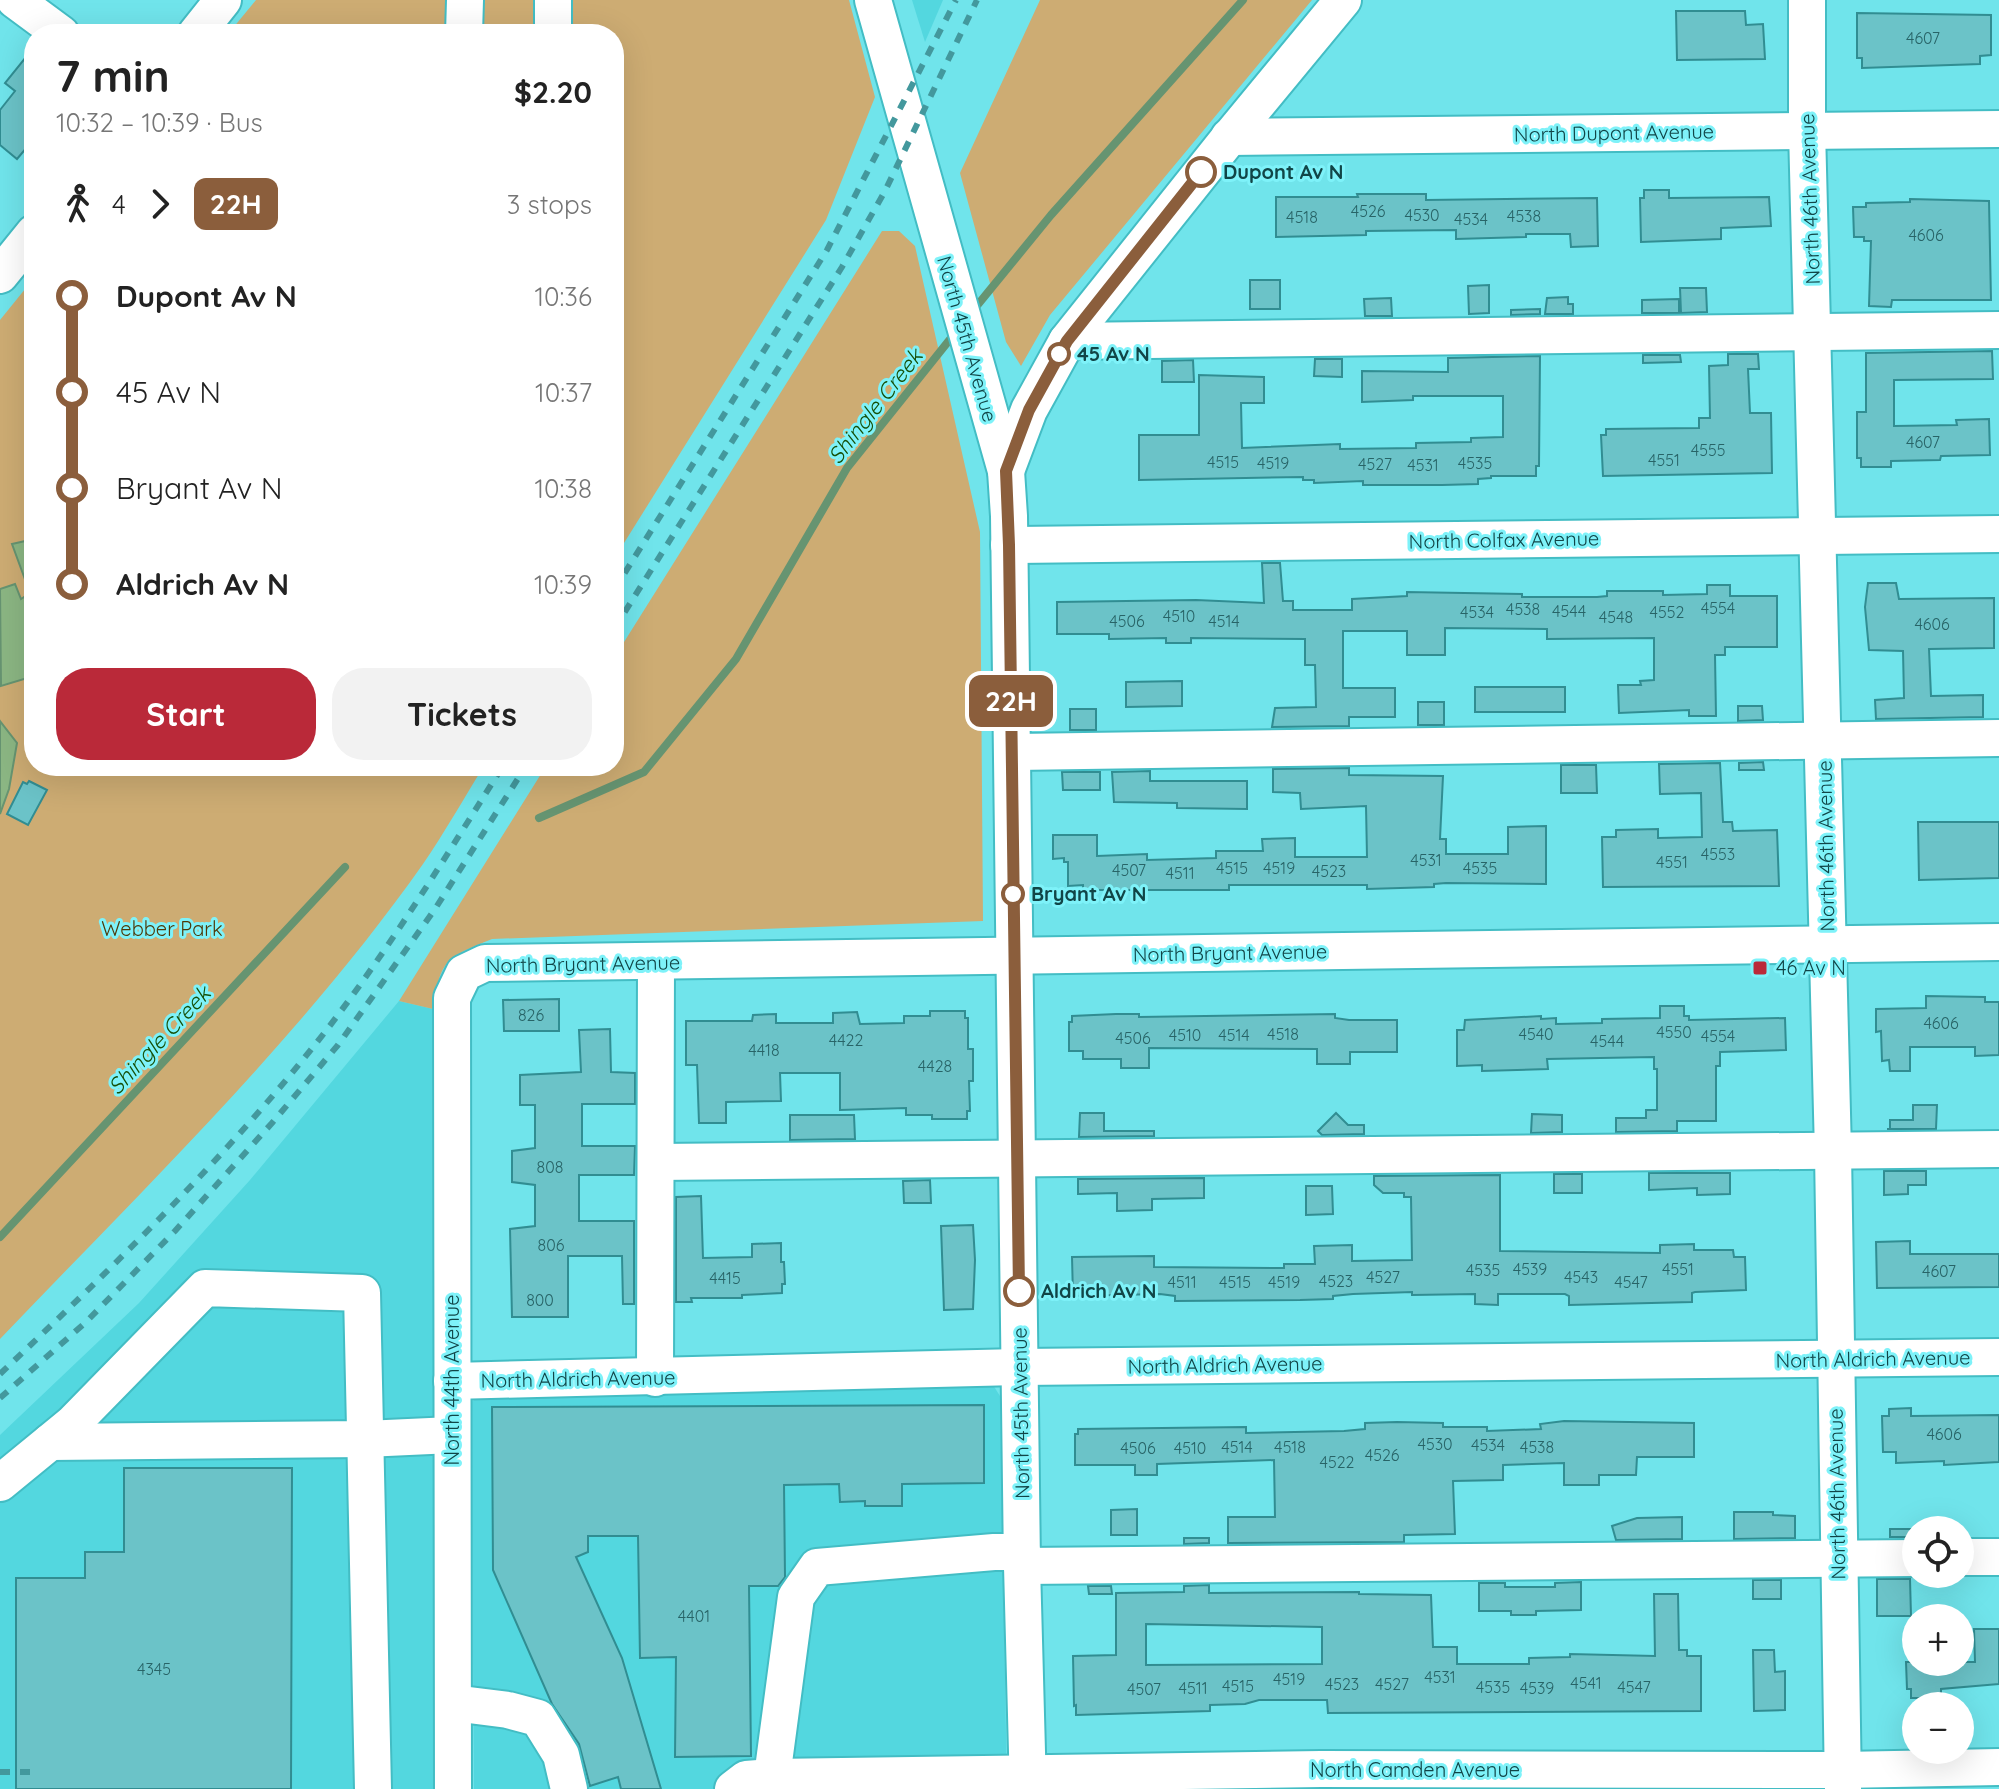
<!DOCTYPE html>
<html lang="en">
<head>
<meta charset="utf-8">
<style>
  :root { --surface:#fff; --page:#f2f2f2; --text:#222; --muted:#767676; --accent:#ba2939 }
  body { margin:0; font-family:Quicksand,sans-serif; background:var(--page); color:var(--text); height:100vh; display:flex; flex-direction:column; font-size:30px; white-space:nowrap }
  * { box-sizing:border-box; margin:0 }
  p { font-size:26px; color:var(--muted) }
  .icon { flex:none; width:44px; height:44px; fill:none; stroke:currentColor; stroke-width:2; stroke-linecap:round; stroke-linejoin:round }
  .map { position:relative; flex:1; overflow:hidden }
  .details { position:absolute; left:24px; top:24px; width:600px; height:752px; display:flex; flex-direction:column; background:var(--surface); border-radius:32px; box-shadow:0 8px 32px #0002 }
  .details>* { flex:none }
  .badge { padding:0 16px; border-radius:12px; font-size:28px; line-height:52px }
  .controls { position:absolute; left:1902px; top:1516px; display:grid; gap:16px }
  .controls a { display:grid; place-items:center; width:72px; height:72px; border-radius:50%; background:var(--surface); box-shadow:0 8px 32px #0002; font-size:40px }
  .map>.badge { position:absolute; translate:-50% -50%; box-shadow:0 0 0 4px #fff }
  .legs { display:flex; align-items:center; gap:12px; height:88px; padding:0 32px; font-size:26px }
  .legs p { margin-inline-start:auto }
  .headline { display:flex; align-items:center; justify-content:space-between; height:136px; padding:0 32px }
  h1 { font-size:44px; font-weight:700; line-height:60px }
  .action { display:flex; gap:16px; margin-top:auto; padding:16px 32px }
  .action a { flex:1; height:92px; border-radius:32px; background:var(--accent); color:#fff; font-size:32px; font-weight:700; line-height:92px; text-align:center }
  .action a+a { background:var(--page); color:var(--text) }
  ul { padding:0 32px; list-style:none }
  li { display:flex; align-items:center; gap:28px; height:96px; font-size:30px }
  li i { display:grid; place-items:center; width:12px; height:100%; margin:0 10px; background:currentColor }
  li i::after { content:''; width:20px; height:20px; margin:-10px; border:6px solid; border-radius:50%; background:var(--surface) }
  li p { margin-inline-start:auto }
  li:first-child i { background:linear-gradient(#0000 50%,currentColor 0) }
  li:last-child i { background:linear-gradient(currentColor 50%,#0000 0) }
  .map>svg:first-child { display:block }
  .built { fill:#53d7df }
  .green { fill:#cdac73 }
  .water { fill:#8bb683; stroke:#669471; stroke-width:2 }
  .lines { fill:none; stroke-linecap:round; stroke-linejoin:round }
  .stream { stroke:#669471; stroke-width:8 }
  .building { fill:#6bc3c8; stroke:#318d92; stroke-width:2; fill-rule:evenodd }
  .minor-casing { stroke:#43bdc4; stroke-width:40 }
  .minor { stroke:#fff; stroke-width:36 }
  .rail { stroke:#43989d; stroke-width:6; stroke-dasharray:10 10; stroke-linecap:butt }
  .line-1-casing { stroke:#fff; stroke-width:18 }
  .line-1 { stroke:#8b5e3c; stroke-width:12 }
  .stop-1-dot { fill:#fff; stroke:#8b5e3c; stroke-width:4 }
  .poi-dot { fill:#ba2939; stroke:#7ef2f9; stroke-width:3 }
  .labels { text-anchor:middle; stroke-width:6; stroke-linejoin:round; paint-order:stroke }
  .number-label { font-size:16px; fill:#286467 }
  .street-label { font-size:20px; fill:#114547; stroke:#7ef2f9 }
  .stop-label { font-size:20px; font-weight:bold; fill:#114547; stroke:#7ef2f9; text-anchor:start }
  .park-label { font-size:20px; fill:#4f3808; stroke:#7ef2f9 }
  .poi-label { font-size:20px; fill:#114547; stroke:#7ef2f9; text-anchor:start }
  .water-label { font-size:22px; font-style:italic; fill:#164f08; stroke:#7ef2f9 }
</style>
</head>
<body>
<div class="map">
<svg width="1999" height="1789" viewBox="0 0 1999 1789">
  <rect width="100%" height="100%" fill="#70e4eb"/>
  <g class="built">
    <path d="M912 0H943L925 42Z"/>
    <path d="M399 1001 433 1009 437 1789H0V1435L139 1303 250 1180Z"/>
    <path d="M993 1385 1000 1396 1007 1789H474L471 1402 485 1394Z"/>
  </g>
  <g class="green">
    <path d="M256 0H849L875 97 826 220 614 559V34H228Z"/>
    <path d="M1040 0H1312L1050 315 1021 366 1006 342 960 173Z"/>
    <path d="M882 231H899L915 246 980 532 983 921 492 939C446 958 441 958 433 1009L399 1001 546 766H614V658Z"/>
    <path d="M34 278V766H484C464 798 445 832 423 864 301 1037 146 1186 0 1339V320Z"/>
  </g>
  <g class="water">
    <path d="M34 539V676L1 686 0 589 15 584 21 599 30 593 12 544Z"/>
    <path d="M0 721 17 743 9 789 0 814Z"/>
  </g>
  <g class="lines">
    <g class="stream">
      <path d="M971 313 1051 215 1243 0"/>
      <path d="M539 818 644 772 736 659 847 468 955 333"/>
      <path d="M0 1237 345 867"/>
    </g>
  </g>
  <g class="building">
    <path d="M1676 11H1745L1746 25 1763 24 1765 59 1677 60Z"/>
    <path d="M1857 13 1991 15V55L1980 56V64L1862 68V58H1857Z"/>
    <path d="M34 47V139L17 159 0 145V110L15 91 5 83Z"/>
    <path d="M1644 190H1669V198L1769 197 1771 226 1721 228V239L1641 242 1640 198H1644Z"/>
    <path d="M1357 194H1426V200L1597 198 1598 246 1571 247 1570 234H1526V237L1456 239V230L1366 231V235L1276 237V197H1358Z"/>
    <path d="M1910 199 1989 201 1991 300H1892L1891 307 1869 306 1871 241H1864V237H1854L1853 207H1866V203L1910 202Z"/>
    <rect x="1250" y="280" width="30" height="29"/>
    <path d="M1489 285V313L1469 314 1468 286Z"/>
    <path d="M1680 288H1706L1707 312 1681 313Z"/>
    <path d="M1568 297V304H1573V314H1545L1547 298Z"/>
    <path d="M1391 298 1392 316H1365L1364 299Z"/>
    <path d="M1679 299V313H1642V300Z"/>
    <path d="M1540 309V314L1511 315V310Z"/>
    <path d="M1992 351 1993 379 1894 380V426L1957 425 1956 420 1989 419 1990 455 1941 456 1940 460 1891 461V467H1861V458H1857V412H1866V353Z"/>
    <path d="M1728 354H1758L1759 369H1748L1750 413H1771L1772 473 1603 476 1601 435H1606V429L1699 428V418H1710L1709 366 1728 365Z"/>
    <path d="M1643 355H1680L1681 362 1643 363Z"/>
    <path d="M1540 356 1539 466H1536V476H1491V478L1478 479V484L1442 485H1363V481L1314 483V480H1303V477L1139 480V435H1199V375L1264 377V403H1241L1242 448 1340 444V449L1416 448V443L1471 442V438L1503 437V396H1413V400L1362 402V371L1448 372V358Z"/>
    <path d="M1315 359H1342V377L1314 376Z"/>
    <path d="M1193 360 1194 382H1162V361Z"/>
    <path d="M1262 563H1280L1283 601H1293V610H1352V599L1407 596V592L1522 594V597H1597L1607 596V591H1663V595L1707 594V585H1730V596H1777V647H1725V655H1715L1716 716H1689V710L1619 713 1618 685H1641L1640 681 1654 680V638L1547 639V629L1445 628V655H1407V631H1343V688H1395V717H1349V726L1272 727 1275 708 1316 707 1315 665H1305V639L1191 638V643H1166V638L1109 639V634H1057V602L1196 600 1264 603Z"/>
    <path d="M1868 583H1896L1899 599 1994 598V648L1929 649 1931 696 1983 695V717L1876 719 1875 700 1904 698 1903 651 1869 650 1865 607Z"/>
    <path d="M1182 681V706L1126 707V682Z"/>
    <rect x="1475" y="687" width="90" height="25"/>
    <rect x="1418" y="702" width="26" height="23"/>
    <path d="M1738 706H1762L1763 720 1738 721Z"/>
    <rect x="1070" y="709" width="26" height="21"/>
    <path d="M1763 762 1764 770H1739V763Z"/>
    <path d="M1720 763 1723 822H1732L1733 831 1777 830 1779 886 1603 887 1602 837H1616V830L1658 829V838L1702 837 1701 793 1660 794 1659 764Z"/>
    <path d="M1561 765H1596L1597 793H1561Z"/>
    <path d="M1349 768V775L1443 776 1440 839H1446V854H1508V827L1546 826V884L1446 883 1434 884V887L1367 889V885H1229V890H1083V885L1068 886V862H1064V858L1053 859V835H1097V856L1147 854V860L1216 858V851H1263L1262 839 1295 838V857H1367L1366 806 1301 809 1300 793 1273 792V769Z"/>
    <path d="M1150 771V781H1247V809L1177 808V803L1114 802 1112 772Z"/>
    <path d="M1062 772H1100V790H1063Z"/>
    <path d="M29 781 47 790 28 825 7 814 23 782 27 784Z"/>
    <path d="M1918 822H1999V878L1919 880Z"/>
    <path d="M1926 996 1985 997V1002H1999V1055L1975 1056V1047H1910V1071H1890L1889 1060 1882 1061 1881 1031 1876 1032V1009L1926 1008Z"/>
    <path d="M559 999V1031H504L503 1000Z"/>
    <path d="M1660 1006H1684V1016H1689V1020L1785 1018 1786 1050 1720 1052V1066H1716V1121H1677V1131L1616 1132V1118H1646V1110H1657V1069H1654V1057L1547 1059 1548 1069 1482 1071V1065L1457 1066V1030H1464L1465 1020 1541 1016V1019L1556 1018V1024L1602 1023V1019L1660 1018Z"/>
    <path d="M930 1011H965V1018H968V1049H973V1081H969L970 1111H967V1119H932V1115H906V1108L840 1110V1073H780L781 1101 726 1102V1123H699L697 1065H686V1021H752L753 1015 776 1014V1023H833V1013L857 1012 860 1024 904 1023V1016H930Z"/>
    <path d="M1116 1014H1139V1017L1335 1014V1018L1349 1020H1397V1052H1350V1064H1317V1049L1149 1048V1068H1121V1059H1083V1051H1069V1022H1072V1016Z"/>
    <path d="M610 1029 611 1072 635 1073V1104H582V1146H635L634 1175H579V1221H634V1304H623L622 1256H568V1317H512L510 1229 535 1226V1185L512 1182V1151L535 1148V1105H520V1075L581 1072 579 1030Z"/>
    <path d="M1913 1105H1937L1936 1129H1887H1890V1120H1913Z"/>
    <path d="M1080 1113H1104V1131H1154V1136L1079 1137Z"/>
    <path d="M1336 1113 1348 1125H1364V1134L1322 1135 1318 1131Z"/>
    <path d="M1532 1114 1562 1115V1132L1531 1133Z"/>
    <path d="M790 1115H854L855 1139 790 1140Z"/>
    <path d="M1884 1171H1926V1185H1908V1194L1884 1195Z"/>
    <path d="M1649 1173H1730V1194L1697 1195V1188L1649 1190Z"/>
    <rect x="1554" y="1174" width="28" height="19"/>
    <path d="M1500 1175V1251L1660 1253V1245L1694 1244V1250H1733L1734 1257H1745L1746 1290 1695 1292 1692 1293V1302L1569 1305V1296L1565 1294H1498V1305L1475 1304V1294L1412 1295V1292L1353 1294 1333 1296V1299L1300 1300 1175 1301V1296L1160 1294 1073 1296 1072 1257 1154 1256V1267L1284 1268V1264H1315L1314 1246 1352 1245V1261L1412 1260 1411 1197H1404V1193H1383L1374 1185V1176Z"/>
    <path d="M1204 1178V1198L1152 1199V1210L1117 1211V1193L1078 1194V1179Z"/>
    <path d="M930 1180 931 1203H904L903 1181Z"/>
    <path d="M1306 1186H1332L1333 1214 1306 1215Z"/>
    <path d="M701 1196 703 1258 752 1257V1244L781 1243V1262H784L785 1284H782V1293L742 1295V1298H691L692 1302H676V1197Z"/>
    <path d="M973 1225 975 1260 973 1309 944 1310 941 1226Z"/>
    <path d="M1910 1241V1254H1999V1287L1877 1288 1876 1242Z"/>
    <path d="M984 1405V1483L902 1484V1506H865V1501L840 1502 839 1484 784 1485 785 1577 778 1586H749L751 1756 675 1757 676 1657 640 1658 638 1536H588V1552L576 1557 622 1658 661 1789H621L618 1777 590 1786 579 1744 552 1704 493 1570 492 1407Z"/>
    <path d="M1911 1408V1416L1999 1415V1462L1944 1465V1461L1896 1463V1452H1883L1882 1416H1889V1409Z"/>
    <path d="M1564 1421 1694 1423V1457H1637L1636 1475H1599V1485H1564V1463L1503 1465V1480L1453 1481 1455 1534 1404 1535V1542L1228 1543V1517H1275L1274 1460 1157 1464V1475H1135V1465H1075V1434H1078V1429L1246 1427V1433L1344 1431 1365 1429V1423L1397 1422 1443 1423V1427H1487V1431L1541 1429 1540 1424Z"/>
    <path d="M124 1468H292L291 1789H16V1578H85V1552H124Z"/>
    <path d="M1137 1509V1535H1111V1510Z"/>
    <path d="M1734 1512H1773V1515L1795 1516V1538L1734 1539Z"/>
    <path d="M1682 1517V1539L1616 1540 1612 1526 1637 1518Z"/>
    <rect x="1890" y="1529" width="26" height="8"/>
    <path d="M1184 1538H1209V1543L1184 1544Z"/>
    <path d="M1877 1579H1910L1911 1616H1877Z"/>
    <rect x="1753" y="1580" width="28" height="19"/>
    <path d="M1581 1582V1610L1536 1611V1615H1511V1611H1479V1583H1505V1587H1555V1583Z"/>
    <path d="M1209 1585V1593L1359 1592V1594L1431 1595 1433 1647H1457V1664H1529V1658L1570 1657V1654L1655 1656 1654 1594H1678L1679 1650H1687V1656H1701V1711L1328 1713 1327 1700H1259L1245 1704 1210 1705V1711L1076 1715V1705L1074 1706 1073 1656 1116 1655V1593L1184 1592V1586ZM1146 1624 1322 1627V1664L1146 1665Z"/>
    <path d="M1088 1586H1111L1112 1594H1089Z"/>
    <path d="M1974 1629H1999V1684L1941 1689V1698H1911V1689H1907L1906 1662H1975Z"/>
    <path d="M1753 1650H1774L1775 1672 1785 1671V1710L1754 1711Z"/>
  </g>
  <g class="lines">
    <defs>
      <g id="minor">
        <path d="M15 0 61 34"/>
        <path d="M873 0 1006 471 1009 516 1022 1566 1028 1789"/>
        <path d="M1807 0V130L1833 1152 1843 1789"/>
        <path d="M196 34 223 0"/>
        <path d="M464 34 465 0"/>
        <path d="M553 34V0"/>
        <path d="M1229 137 1999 129"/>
        <path d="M0 275 34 233"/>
        <path d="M1067 341 1999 330"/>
        <path d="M1006 471 1029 410 1067 341 1225 143 1343 0"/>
        <path d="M1009 545 1999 534"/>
        <path d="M1012 752 1999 738"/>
        <path d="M656 1162 1999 1149"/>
        <path d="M655 1378 656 962"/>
        <path d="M452 1381 1020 1367 1999 1357"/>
        <path d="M50 1442 365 1439 452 1435"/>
        <path d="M0 1483 72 1424 205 1288 362 1293 373 1789"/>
        <path d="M1960 1557H1999"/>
        <path d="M1022 1566 1916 1558"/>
        <path d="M453 1703 508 1710 538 1718 561 1755 569 1789"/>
        <path d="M772 1777 796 1597 817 1567 994 1552H1022"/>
        <path d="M453 1789 452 998 464 973 485 963 1999 942"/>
        <path d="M733 1789 746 1779 772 1777 1321 1769 1842 1770 1999 1767"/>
      </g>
    </defs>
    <use href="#minor" class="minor-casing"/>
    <use href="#minor" class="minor"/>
    <g class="rail">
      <path d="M614 590 827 250 956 0"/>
      <path d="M614 629 842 267 885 191 977 0"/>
      <path d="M0 1374C114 1266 228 1156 325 1032 390 948 446 856 503 766"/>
      <path d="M0 1398 86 1322 175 1231 272 1123 338 1045 435 909 526 766"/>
      <path d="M0 1772H36"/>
    </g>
  </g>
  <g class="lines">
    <defs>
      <path id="line-1" d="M1019 1291 1009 545 1006 471 1029 410 1067 341 1201 172"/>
    </defs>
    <use href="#line-1" class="line-1-casing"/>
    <use href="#line-1" class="line-1"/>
  </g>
  <g class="stop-1-dot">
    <circle cx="1201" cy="172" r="14"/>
    <circle cx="1059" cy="354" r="10"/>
    <circle cx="1013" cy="894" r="10"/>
    <circle cx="1019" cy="1291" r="14"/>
  </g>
  <rect class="poi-dot" x="1752" y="960" width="16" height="16" rx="4"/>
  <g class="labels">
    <g class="number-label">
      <text x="1923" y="44">4607</text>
      <text x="1368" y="217">4526</text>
      <text x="1422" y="221">4530</text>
      <text x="1524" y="222">4538</text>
      <text x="1302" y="223">4518</text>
      <text x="1471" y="225">4534</text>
      <text x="1926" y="241">4606</text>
      <text x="1923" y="448">4607</text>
      <text x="1708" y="456">4555</text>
      <text x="1664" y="466">4551</text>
      <text x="1223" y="468">4515</text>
      <text x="1273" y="469">4519</text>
      <text x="1475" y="469">4535</text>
      <text x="1375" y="470">4527</text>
      <text x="1423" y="471">4531</text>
      <text x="1718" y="614">4554</text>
      <text x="1523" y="615">4538</text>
      <text x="1569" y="617">4544</text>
      <text x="1477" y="618">4534</text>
      <text x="1667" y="618">4552</text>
      <text x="1179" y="622">4510</text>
      <text x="1616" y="623">4548</text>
      <text x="1127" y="627">4506</text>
      <text x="1224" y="627">4514</text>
      <text x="1932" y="630">4606</text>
      <text x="1718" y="860">4553</text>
      <text x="1426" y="866">4531</text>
      <text x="1672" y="868">4551</text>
      <text x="1232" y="874">4515</text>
      <text x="1279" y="874">4519</text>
      <text x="1480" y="874">4535</text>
      <text x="1129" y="876">4507</text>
      <text x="1329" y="877">4523</text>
      <text x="1180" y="879">4511</text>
      <text x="531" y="1021">826</text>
      <text x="1941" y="1029">4606</text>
      <text x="1674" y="1038">4550</text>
      <text x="1283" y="1040">4518</text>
      <text x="1536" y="1040">4540</text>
      <text x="1185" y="1041">4510</text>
      <text x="1234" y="1041">4514</text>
      <text x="1718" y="1042">4554</text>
      <text x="1133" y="1044">4506</text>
      <text x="846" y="1046">4422</text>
      <text x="1607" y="1047">4544</text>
      <text x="764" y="1056">4418</text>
      <text x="935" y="1072">4428</text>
      <text x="550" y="1173">808</text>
      <text x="551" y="1251">806</text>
      <text x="1530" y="1275">4539</text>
      <text x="1678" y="1275">4551</text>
      <text x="1483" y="1276">4535</text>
      <text x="1939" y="1277">4607</text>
      <text x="1383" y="1283">4527</text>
      <text x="1581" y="1283">4543</text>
      <text x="725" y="1284">4415</text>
      <text x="1336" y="1287">4523</text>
      <text x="1182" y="1288">4511</text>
      <text x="1235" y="1288">4515</text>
      <text x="1284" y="1288">4519</text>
      <text x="1631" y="1288">4547</text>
      <text x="540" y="1306">800</text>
      <text x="1944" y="1440">4606</text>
      <text x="1435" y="1450">4530</text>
      <text x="1488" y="1451">4534</text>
      <text x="1237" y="1453">4514</text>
      <text x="1290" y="1453">4518</text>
      <text x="1537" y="1453">4538</text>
      <text x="1138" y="1454">4506</text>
      <text x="1190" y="1454">4510</text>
      <text x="1382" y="1461">4526</text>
      <text x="1337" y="1468">4522</text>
      <text x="694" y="1622">4401</text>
      <text x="154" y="1675">4345</text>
      <text x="1440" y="1683">4531</text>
      <text x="1289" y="1685">4519</text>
      <text x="1586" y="1689">4541</text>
      <text x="1342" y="1690">4523</text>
      <text x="1392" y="1690">4527</text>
      <text x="1238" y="1692">4515</text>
      <text x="1493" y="1693">4535</text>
      <text x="1634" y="1693">4547</text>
      <text x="1193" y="1694">4511</text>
      <text x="1537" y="1694">4539</text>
      <text x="1144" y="1695">4507</text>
    </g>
    <g class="street-label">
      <text transform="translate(1614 133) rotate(-1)" y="7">North Dupont Avenue</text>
      <text transform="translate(1810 199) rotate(-92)" y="7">North 46th Avenue</text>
      <text transform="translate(967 339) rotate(74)" y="7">North 45th Avenue</text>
      <text transform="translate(1504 540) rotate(-1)" y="7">North Colfax Avenue</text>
      <text transform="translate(1826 846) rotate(-91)" y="7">North 46th Avenue</text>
      <text transform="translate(1230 953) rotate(-1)" y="7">North Bryant Avenue</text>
      <text transform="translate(583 964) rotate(-1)" y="7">North Bryant Avenue</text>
      <text transform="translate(1873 1359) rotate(-1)" y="7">North Aldrich Avenue</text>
      <text transform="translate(1225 1365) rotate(-1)" y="7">North Aldrich Avenue</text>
      <text transform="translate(578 1379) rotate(-1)" y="7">North Aldrich Avenue</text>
      <text transform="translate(452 1380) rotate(-90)" y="7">North 44th Avenue</text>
      <text transform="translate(1021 1413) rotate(-91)" y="7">North 45th Avenue</text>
      <text transform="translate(1837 1494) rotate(-91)" y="7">North 46th Avenue</text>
      <text x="1415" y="1777">North Camden Avenue</text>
    </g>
    <g class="stop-label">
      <text x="1223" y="179">Dupont Av N</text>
      <text x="1077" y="361">45 Av N</text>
      <text x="1031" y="901">Bryant Av N</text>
      <text x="1041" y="1298">Aldrich Av N</text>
    </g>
    <g class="park-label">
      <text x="162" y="936">Webber Park</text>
    </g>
    <g class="poi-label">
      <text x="1776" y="975">46 Av N</text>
    </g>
    <g class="water-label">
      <text transform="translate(875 406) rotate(-52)" y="8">Shingle Creek</text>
      <text transform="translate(159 1040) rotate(-47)" y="8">Shingle Creek</text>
    </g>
  </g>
</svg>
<div class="controls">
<a><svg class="icon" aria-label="locate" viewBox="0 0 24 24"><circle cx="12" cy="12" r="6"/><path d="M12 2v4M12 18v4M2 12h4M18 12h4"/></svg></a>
<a>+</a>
<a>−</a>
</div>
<b class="badge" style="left:1011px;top:701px;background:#8b5e3c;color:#fff">22H</b>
<section class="details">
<div class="headline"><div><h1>7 min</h1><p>10:32 – 10:39 · Bus</p></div><b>$2.20</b></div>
<div class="legs"><svg class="icon" aria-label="walk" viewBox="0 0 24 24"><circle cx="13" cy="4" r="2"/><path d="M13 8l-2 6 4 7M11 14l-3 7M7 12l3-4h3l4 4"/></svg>4<svg class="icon" aria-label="forward" viewBox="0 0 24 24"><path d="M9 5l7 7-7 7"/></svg><b class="badge" style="background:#8b5e3c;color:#fff">22H</b><p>3 stops</p></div>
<ul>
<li><i style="color:#8b5e3c"></i><b>Dupont Av N</b><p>10:36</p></li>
<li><i style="color:#8b5e3c"></i><span>45 Av N</span><p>10:37</p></li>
<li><i style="color:#8b5e3c"></i><span>Bryant Av N</span><p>10:38</p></li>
<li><i style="color:#8b5e3c"></i><b>Aldrich Av N</b><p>10:39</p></li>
</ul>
<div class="action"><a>Start</a><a>Tickets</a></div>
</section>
</div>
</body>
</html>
